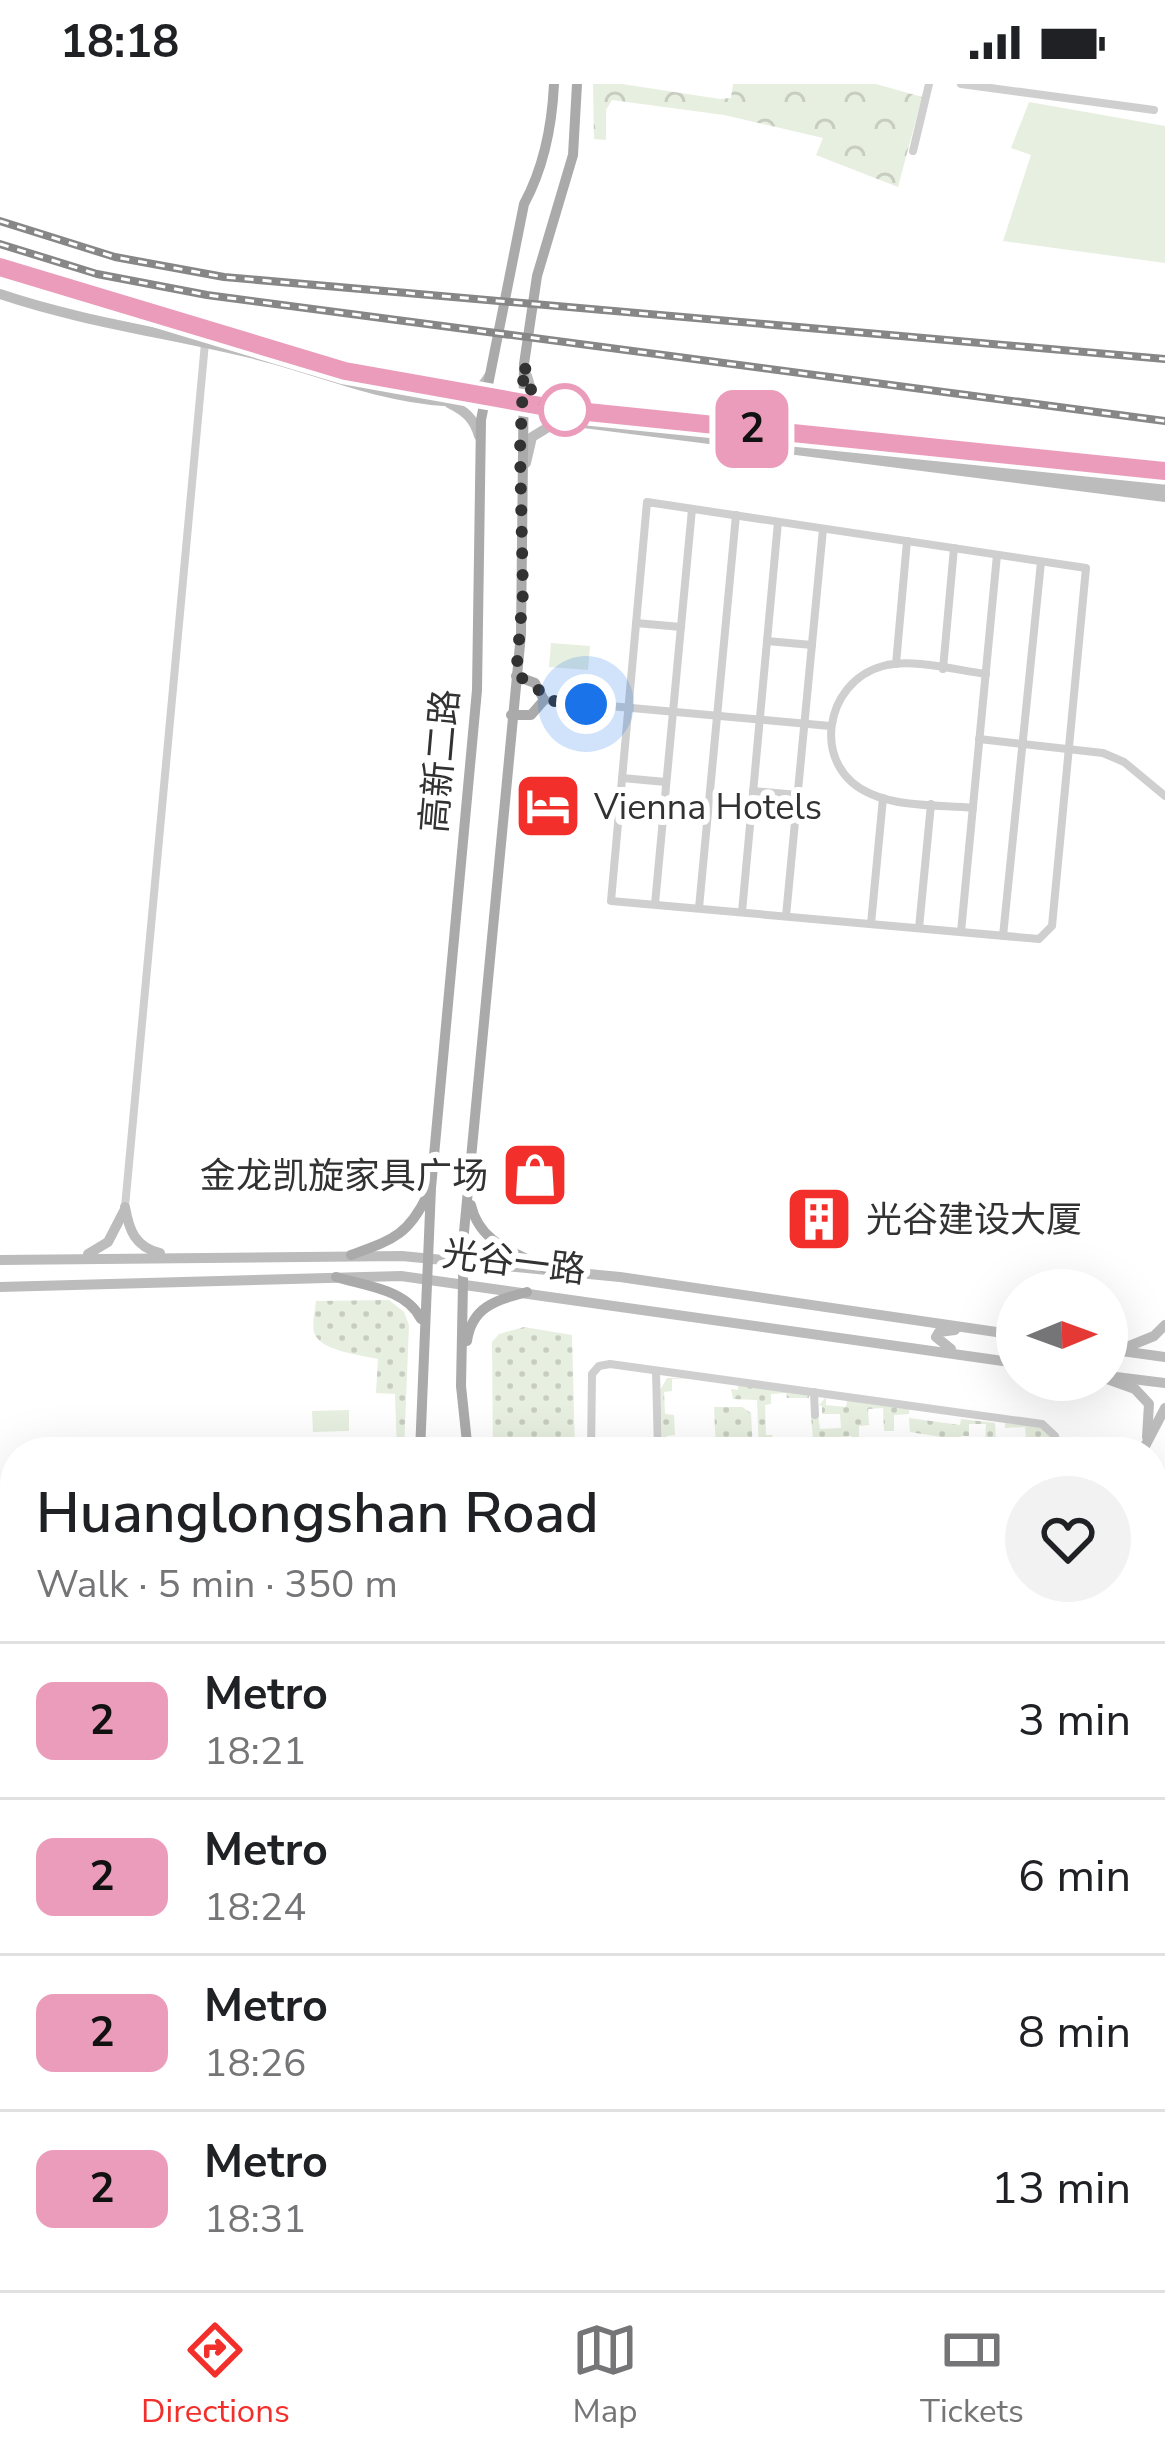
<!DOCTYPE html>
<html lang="en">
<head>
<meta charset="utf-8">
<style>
  :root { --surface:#fff; --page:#f2f2f2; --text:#202124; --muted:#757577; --line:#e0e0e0; --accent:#f22f2b }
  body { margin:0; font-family:"Nunito Sans","Noto Sans SC",sans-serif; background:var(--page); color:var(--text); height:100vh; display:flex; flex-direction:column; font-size:45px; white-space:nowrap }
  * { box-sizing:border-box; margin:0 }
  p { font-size:39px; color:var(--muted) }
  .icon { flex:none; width:66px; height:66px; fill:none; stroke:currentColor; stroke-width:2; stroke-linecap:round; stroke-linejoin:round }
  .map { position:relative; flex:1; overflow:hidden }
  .details { position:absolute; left:0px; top:1353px; width:1167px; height:855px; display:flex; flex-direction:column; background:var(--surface); border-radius:48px 48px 0 0; box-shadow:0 12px 48px #0002 }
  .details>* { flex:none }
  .badge { padding:0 24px; border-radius:18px; font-size:42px; line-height:78px }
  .needle { width:78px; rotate:89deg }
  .controls { position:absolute; left:996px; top:1185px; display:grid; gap:24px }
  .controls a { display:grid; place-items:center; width:132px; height:132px; border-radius:50%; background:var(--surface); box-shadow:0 12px 48px #0002; font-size:60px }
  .you { position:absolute; width:60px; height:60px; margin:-30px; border:9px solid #fff; border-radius:50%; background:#1a73e8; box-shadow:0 0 0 18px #1a73e833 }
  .map>.badge { position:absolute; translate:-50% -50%; box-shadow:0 0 0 6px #fff }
  .round { display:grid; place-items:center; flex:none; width:126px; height:126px; border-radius:63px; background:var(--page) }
  .headline { display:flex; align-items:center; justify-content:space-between; height:204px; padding:0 36px }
  h1 { font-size:57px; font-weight:600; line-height:90px }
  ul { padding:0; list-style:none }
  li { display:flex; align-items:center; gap:36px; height:156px; padding:0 36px; border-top:3px solid var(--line) }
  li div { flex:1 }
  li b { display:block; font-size:45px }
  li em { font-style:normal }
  li .badge { min-width:132px; font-weight:700; text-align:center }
  .status { display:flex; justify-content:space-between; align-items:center; height:84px; padding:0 60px; background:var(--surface); direction:ltr }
  .status svg { height:33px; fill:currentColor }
  .tab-bar { display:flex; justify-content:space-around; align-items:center; height:168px; border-top:3px solid var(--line); background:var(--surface); font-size:33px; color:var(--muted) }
  .tab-bar a { display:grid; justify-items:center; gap:6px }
  .tab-bar .active { color:var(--accent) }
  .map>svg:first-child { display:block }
  .grass { fill:url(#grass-dots) }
  .park { fill:url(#park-crowns) }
  .garden { fill:#e7efe0 }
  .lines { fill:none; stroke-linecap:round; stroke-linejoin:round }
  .street { stroke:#cfcfcf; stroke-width:8 }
  .secondary { stroke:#bcbcbc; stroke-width:10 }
  .primary { stroke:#aaa; stroke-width:10 }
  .rail-casing { stroke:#878787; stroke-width:8 }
  .rail { stroke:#fff; stroke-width:3; stroke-dasharray:9; stroke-linecap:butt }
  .line-casing { stroke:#fff; stroke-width:27 }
  .line { stroke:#ec9cbb; stroke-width:18 }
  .walk { stroke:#323232; stroke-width:12; stroke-dasharray:0 21.6 }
  .stop-dot { fill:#fff; stroke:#ec9cbb; stroke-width:6 }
  .labels { text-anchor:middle; stroke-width:12; stroke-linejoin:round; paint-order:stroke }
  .street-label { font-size:36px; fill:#323232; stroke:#fff }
  .poi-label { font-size:36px; fill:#323232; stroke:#fff; text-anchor:start }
</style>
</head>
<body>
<div class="status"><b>18:18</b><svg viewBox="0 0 49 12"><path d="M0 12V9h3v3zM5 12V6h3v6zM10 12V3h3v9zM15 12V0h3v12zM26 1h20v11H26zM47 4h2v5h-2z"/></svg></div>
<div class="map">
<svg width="1165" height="2206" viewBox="0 0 1165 2206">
  <defs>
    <pattern id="grass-dots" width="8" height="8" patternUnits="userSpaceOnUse" patternTransform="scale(3)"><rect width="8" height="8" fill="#e7efe0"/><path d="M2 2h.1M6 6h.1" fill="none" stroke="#c7cdc1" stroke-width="1.8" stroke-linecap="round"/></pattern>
    <pattern id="park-crowns" width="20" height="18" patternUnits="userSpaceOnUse" patternTransform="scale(3)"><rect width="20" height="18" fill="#e7efe0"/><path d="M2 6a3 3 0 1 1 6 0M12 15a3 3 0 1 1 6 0" fill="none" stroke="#c7cdc1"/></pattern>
  </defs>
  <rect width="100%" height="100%" fill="#fff"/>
  <g class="grass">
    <path d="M389 1216 404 1228 409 1241 404 1368H397L395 1310 376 1309 378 1275C361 1271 319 1267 314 1248 312 1240 315 1226 316 1217Z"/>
    <path d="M524 1243 572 1251 575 1368H493L492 1258 499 1250Z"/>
    <path d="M667 1294H690L672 1295V1307L664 1308 665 1330 674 1331 675 1351 667 1352V1368H663L660 1306Z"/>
    <path d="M738 1301 809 1310V1314H787L786 1309 771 1310V1320L765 1321 766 1351H772L774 1368H759L757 1316 733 1315 731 1305 738 1306Z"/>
    <path d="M826 1313V1321L846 1323 847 1316 909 1324V1330L894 1331V1347H884L883 1324 868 1325 869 1341 859 1342V1364H869L870 1368H853L852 1352 813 1355 811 1332 818 1330 820 1345 841 1344 840 1330H822V1322L819 1321Z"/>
    <path d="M714 1323H742L751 1329 753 1368H716Z"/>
    <path d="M909 1334 960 1341 961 1335 995 1339 996 1357H985L986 1340H969V1352H961V1368H951L948 1354 910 1348Z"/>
    <path d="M1005 1339 1042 1342 1053 1357 1006 1361 1005 1356 1026 1354 1025 1343 1005 1344Z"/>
  </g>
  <path class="park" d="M593 0H622L720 15 731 14 733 0H876L922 13 898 103 816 71 823 54 724 31 612 16 606 26V56L594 55Z"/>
  <g class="garden">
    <path d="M1029 18 1165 42V179L1003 157 1031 71 1011 64Z"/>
    <path d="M551 559 590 562 588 586 549 583Z"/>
    <path d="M349 1326V1347L313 1348 312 1327Z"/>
  </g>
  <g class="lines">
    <g class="street">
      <path d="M961 0 1154 26"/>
      <path d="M913 67 929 0"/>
      <path d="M647 418 1086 484 1052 842 1039 855 611 817Z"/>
      <path d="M636 539 681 543"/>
      <path d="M767 557 812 561"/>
      <path d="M896 580 907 457"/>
      <path d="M943 585 954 464"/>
      <path d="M544 616 830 642"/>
      <path d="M979 655 1103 669 1124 678 1165 712"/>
      <path d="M622 694 666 698"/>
      <path d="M753 707 798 711"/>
      <path d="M973 724C941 721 900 723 871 710 810 685 823 598 883 582 913 574 955 586 986 590"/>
      <path d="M655 820 692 425"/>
      <path d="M699 824 736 431"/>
      <path d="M742 828 778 438"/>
      <path d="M786 832 823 445"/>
      <path d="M871 840 883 714"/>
      <path d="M919 844 931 720"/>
      <path d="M961 848 997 471"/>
      <path d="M1003 852 1041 478"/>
      <path d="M125 1123 205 259"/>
      <path d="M656 1287 658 1368"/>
      <path d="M814 1308 815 1331"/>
      <path d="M591 1368 592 1290 599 1282 610 1280 1042 1340 1055 1352 1059 1368"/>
    </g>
    <g class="secondary">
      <path d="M0 210C83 238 168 249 254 270 317 285 377 313 443 317 464 318 479 309 489 292"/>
      <path d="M527 292 533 312 562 328 1165 404"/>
      <path d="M449 319C465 327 474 334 479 352"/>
      <path d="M526 379 532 353 560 336 1165 413"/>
      <path d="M125 1123C129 1146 135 1163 160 1169"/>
      <path d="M88 1170 108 1158 124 1127"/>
      <path d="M0 1176 402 1172 620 1193 1017 1251"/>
      <path d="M0 1203 401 1192 1017 1279"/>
      <path d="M951 1265 936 1253 939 1248 955 1246"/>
      <path d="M1107 1265 1165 1273"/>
      <path d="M1122 1265 1154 1252 1165 1241"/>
      <path d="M1116 1293 1165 1299"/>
      <path d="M1107 1295 1135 1305 1149 1320 1147 1353"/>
      <path d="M1142 1368 1165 1324"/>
      <path d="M0 1813H15"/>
      <path d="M1152 1855 1165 1857"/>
      <path d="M703 2206 712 2193"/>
    </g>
    <g class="primary">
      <path d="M511 631H531L544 616 535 599 516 592"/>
      <path d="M471 1121C480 1162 520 1169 552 1188"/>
      <path d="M351 1171C391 1156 407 1153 427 1112"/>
      <path d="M336 1193C365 1202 406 1205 421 1235"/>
      <path d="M467 1257C472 1222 497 1216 527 1208"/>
      <path d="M420 1368 431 1104 477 606 481 336 524 120C544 83 552 43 554 0"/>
      <path d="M468 1368 461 1302 464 1148 521 550 524 280 537 192 573 71 577 0"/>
      <path d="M474 2193 475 2206"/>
      <path d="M510 2193 511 2206"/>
    </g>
    <defs>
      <g id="rail">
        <path d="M0 137 115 173 224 193 1165 275"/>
        <path d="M0 160 97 190 207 211 1165 337"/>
      </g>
    </defs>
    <use href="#rail" class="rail-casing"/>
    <use href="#rail" class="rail"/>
  </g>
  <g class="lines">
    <defs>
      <path id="line" d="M0 183 345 287 558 325 1165 387"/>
    </defs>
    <use href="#line" class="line-casing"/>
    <use href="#line" class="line"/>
    <path class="walk" d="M565 326 552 325 533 313 524 280 520 365 523 509 516 592 535 599 544 616 586 620"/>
  </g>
  <defs>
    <symbol id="hotel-square" viewBox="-11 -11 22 22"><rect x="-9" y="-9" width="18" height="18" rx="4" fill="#f22f2b" stroke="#fff"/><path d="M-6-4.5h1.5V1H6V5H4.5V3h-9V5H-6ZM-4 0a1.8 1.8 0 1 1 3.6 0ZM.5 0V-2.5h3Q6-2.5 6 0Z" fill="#fff"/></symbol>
    <symbol id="shop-square" viewBox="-11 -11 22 22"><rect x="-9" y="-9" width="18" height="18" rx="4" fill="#f22f2b" stroke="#fff"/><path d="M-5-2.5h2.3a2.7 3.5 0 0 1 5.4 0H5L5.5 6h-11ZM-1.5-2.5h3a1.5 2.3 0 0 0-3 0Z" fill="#fff"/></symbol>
    <symbol id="building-square" viewBox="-11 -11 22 22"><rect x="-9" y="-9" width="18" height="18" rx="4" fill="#f22f2b" stroke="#fff"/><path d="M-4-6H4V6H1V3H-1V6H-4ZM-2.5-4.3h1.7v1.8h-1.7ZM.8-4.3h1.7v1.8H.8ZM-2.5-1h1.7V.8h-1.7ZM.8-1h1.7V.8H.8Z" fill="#fff"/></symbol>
  </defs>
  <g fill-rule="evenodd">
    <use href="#hotel-square" x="510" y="684" width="76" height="76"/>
    <use href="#shop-square" x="497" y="1053" width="76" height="76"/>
    <use href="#building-square" x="781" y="1097" width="76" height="76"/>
  </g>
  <circle class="stop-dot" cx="565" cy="326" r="24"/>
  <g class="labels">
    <g class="street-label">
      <text transform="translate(439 677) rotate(-85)" y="13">高新二路</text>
      <text transform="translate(514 1177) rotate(7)" y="13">光谷一路</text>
    </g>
    <g class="poi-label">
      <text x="594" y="735">Vienna Hotels</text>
      <text x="488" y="1104" text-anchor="end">金龙凯旋家具广场</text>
      <text x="866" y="1148">光谷建设大厦</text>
    </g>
  </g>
</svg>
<div class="controls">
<a><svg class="needle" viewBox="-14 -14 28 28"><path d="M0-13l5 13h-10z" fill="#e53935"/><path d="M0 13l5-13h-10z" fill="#757577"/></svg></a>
</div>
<div class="you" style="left:586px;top:620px"></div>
<b class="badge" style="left:752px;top:345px;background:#ec9cbb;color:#111">2</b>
<section class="details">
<div class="headline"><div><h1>Huanglongshan Road</h1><p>Walk · 5 min · 350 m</p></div><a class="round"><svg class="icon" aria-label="heart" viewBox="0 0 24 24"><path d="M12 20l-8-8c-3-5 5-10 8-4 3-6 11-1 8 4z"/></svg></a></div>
<ul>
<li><span class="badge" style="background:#ec9cbb;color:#111">2</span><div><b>Metro</b><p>18:21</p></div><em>3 min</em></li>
<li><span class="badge" style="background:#ec9cbb;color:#111">2</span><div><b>Metro</b><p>18:24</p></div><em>6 min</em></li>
<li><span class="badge" style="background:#ec9cbb;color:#111">2</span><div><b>Metro</b><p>18:26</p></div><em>8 min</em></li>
<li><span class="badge" style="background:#ec9cbb;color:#111">2</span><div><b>Metro</b><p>18:31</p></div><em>13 min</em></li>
</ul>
</section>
</div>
<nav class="tab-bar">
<a class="active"><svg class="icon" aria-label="directions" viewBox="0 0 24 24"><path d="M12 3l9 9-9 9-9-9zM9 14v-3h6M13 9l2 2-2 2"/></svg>Directions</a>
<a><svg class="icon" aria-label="map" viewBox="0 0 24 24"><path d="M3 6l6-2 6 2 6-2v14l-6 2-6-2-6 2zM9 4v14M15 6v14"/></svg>Map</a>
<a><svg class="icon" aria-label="tickets" viewBox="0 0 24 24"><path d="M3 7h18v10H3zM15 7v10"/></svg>Tickets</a>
</nav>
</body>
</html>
